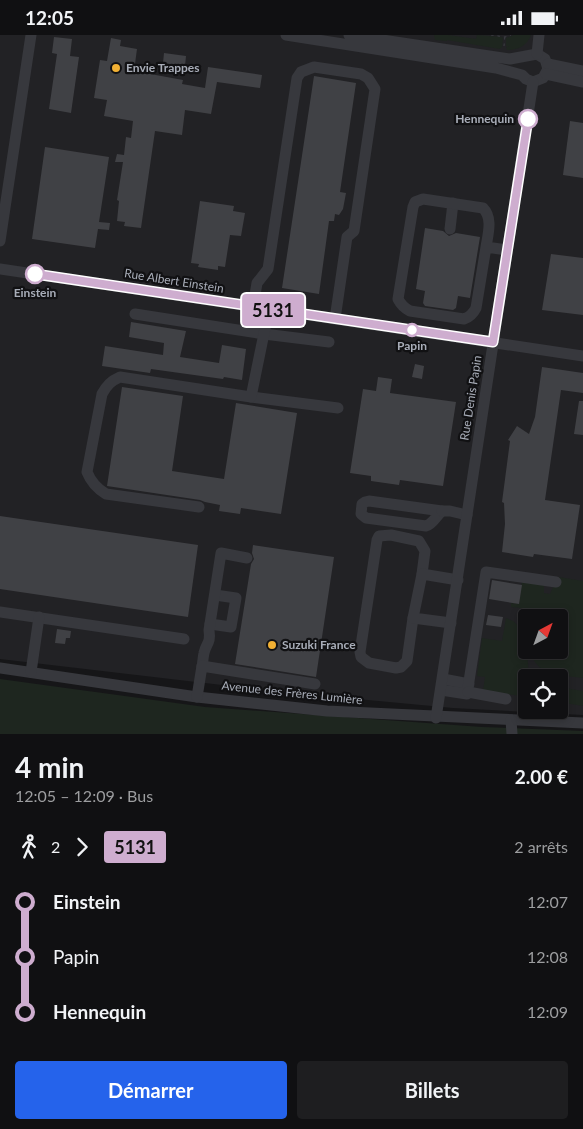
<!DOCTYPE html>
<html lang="fr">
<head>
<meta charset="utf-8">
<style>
  :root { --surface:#101012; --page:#1e1e20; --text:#f1f3f6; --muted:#9c9d9f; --line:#303032; --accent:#2563eb }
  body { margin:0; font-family:Lato,sans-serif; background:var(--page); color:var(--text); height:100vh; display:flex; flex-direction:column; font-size:19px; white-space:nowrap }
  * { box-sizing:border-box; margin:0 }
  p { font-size:16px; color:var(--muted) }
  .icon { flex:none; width:28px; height:28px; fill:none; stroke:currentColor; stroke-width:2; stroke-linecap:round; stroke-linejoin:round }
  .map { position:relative; height:699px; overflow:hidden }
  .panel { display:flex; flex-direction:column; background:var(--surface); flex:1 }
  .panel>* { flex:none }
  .badge { padding:0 10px; border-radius:4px; font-size:18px; line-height:32px }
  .needle { width:32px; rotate:41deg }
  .buttons { position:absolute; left:518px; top:574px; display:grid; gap:10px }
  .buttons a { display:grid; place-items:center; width:50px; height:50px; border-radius:5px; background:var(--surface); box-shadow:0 2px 8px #0003,0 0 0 1px var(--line); font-size:25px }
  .map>.badge { position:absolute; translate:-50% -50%; box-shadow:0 0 0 2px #fff }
  .legs { display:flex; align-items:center; gap:8px; height:55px; padding:0 15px; font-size:16px }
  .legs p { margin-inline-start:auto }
  .overview { display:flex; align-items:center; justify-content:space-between; height:85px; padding:0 15px }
  h1 { font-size:28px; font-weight:700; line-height:38px }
  .primary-button { display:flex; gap:10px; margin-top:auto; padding:10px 15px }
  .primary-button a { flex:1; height:58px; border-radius:5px; background:var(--accent); color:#fff; font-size:20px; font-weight:700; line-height:58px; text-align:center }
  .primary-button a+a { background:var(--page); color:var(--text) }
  ul { padding:0 15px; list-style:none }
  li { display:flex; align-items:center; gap:18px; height:55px; font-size:19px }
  li i { display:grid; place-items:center; width:8px; height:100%; margin:0 6px; background:currentColor }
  li i::after { content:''; width:12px; height:12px; margin:-6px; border:4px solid; border-radius:50%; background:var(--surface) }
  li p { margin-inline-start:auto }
  li:first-child i { background:linear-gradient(#0000 50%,currentColor 0) }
  li:last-child i { background:linear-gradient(currentColor 50%,#0000 0) }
  .status { display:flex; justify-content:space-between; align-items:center; height:35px; padding:0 25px; background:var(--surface); direction:ltr }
  .status svg { height:14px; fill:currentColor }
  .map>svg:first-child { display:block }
  .built { fill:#222225; fill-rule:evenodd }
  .green { fill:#1e261f }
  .building { fill:#404145 }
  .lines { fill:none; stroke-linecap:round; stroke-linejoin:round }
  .path { stroke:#3d3f44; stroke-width:1; stroke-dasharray:2.5 4; stroke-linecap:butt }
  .minor { stroke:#37383d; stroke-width:11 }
  .line-1-casing { stroke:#fff; stroke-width:11 }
  .line-1 { stroke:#ceadcf; stroke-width:8 }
  .poi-dot { fill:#f2b134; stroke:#111113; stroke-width:2 }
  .stop-1-dot { fill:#fff; stroke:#ceadcf; stroke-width:2.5 }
  .labels { text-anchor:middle; stroke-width:4.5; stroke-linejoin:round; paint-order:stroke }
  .poi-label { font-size:12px; font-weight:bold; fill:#a8adb8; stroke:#111113; text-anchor:start }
  .stop-label { font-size:12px; font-weight:bold; fill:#a8adb8; stroke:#111113 }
  .street-label { font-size:12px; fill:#a8adb8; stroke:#111113 }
</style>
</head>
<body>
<div class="status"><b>12:05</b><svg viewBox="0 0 49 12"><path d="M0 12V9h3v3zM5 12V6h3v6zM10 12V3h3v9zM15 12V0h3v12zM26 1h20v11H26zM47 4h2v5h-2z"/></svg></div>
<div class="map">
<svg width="583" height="699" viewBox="0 0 583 699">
  <rect width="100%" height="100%" fill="#161618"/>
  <path class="built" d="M0 0H583V680L453 673 272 656 0 624ZM526 582H559V615H526ZM526 642H559V675H526Z"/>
  <g class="green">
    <path d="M434 0H448L476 4 477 0 502 2 503 4 502 12 500 14 447 5V6L435 5Z"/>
    <path d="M514 0H531C527 11 518 15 507 15L506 12H509L506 11V3Z"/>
    <path d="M559 542 583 546V643C560 640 536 642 530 615H559V582H526V598L521 573 511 572V568L519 569 522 546 544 550V558L550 559 554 550H559Z"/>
    <path d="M506 583C508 584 511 585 513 586 525 594 530 630 528 642H526L525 655 522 661 483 656 485 642 477 641 482 603 502 606Z"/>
    <path d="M0 644 205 672 482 692 583 696V699H0Z"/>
    <path d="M559 652 583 656V671L559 667Z"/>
  </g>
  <g class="building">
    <path d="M54 2 72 4 70 21 79 22 71 78 49 74 57 19 52 18Z"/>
    <path d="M111 3 121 5 120 11 137 14 134 36 183 45 182 49 205 53 208 32 262 40 260 53 217 47 211 79 185 75 182 100 155 96 141 193 124 191 125 187 117 186 119 166 117 165 123 127H115L117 119 124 120 126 102 131 103 133 86 104 81 107 65 94 63 100 25 107 26Z"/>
    <path d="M164 18 186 21 185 31 163 28Z"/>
    <path d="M314 41 356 48 340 157 346 158 343 174 339 180 335 179 334 186H329L319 259 282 253Z"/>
    <path d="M570 86 583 88V143L563 140Z"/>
    <path d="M45 112 109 122 99 187 110 188 109 195 98 194 95 213 32 204Z"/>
    <path d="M200 166 234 171 233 176 245 178 241 201 230 200 225 232 218 231V235L198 232 199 229 191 228Z"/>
    <path d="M425 193 443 196 449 201 456 198 480 202 470 263 458 261 456 273 453 275 425 271 423 268 425 256 416 254Z"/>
    <path d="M551 219 583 223V280L542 275Z"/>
    <path d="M131 287 186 296 180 322 219 328 222 310 246 314 242 345 224 342 223 344 151 334 150 338 102 331 105 311 163 320 164 308 129 302Z"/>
    <path d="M415 329 424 331 422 344 412 342Z"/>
    <path d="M542 332 583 338V358L561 355 545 465 580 470 572 524 534 519 533 522 502 517 505 489 504 468 502 467 510 406 508 405 517 391 529 399 535 382Z"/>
    <path d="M378 342 392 344 390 358 456 367 443 451 400 445 399 450 371 446V441L350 438 363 354 376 356Z"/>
    <path d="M122 352 183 361 172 436 224 444 236 368 297 378 281 479 241 473 240 479 219 476 220 470 205 467 200 465 107 451Z"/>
    <path d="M579 366H583V400L574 399Z"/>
    <path d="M0 481 198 510 188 582 0 554Z"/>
    <path d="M253 510 334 522 316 642 235 629 251 529 254 524 252 518Z"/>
    <path d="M492 545 522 550 519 569 489 564Z"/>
    <path d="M488 580 503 582 501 592 486 590Z"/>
    <path d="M57 594 71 596 70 603H66L65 609 55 608Z"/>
  </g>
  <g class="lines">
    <g class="path">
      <path d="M491 0 505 2 511 0"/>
      <path d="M504 11 505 0"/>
    </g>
    <g class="minor">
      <path d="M286 0 496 33 522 40 526 44 533 47 543 43 548 34 545 24 537 19 510 24 349 0"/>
      <path d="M537 19 539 0"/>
      <path d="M548 29 583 36"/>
      <path d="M546 39 583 47"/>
      <path d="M450 194 453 168"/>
      <path d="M0 206 31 0"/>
      <path d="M486 212 476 273C473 279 470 282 464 284L410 276C404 273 401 270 398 264L413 172 415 167 423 164 483 173C493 183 488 199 486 212L507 215"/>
      <path d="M0 234 583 321"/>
      <path d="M253 272 257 248 268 234 297 43 301 37 314 32 361 39 368 43 375 54 354 196 347 202 335 284"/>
      <path d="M135 279 264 299 329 307"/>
      <path d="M251 362 338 373"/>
      <path d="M369 466 442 476C436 481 433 489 426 491L366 483 361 479 362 469 365 467Z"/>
      <path d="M199 472 106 459C96 453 91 447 87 437L102 359C107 350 111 346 120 342L251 362 269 274"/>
      <path d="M442 476H450L467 480"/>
      <path d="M0 577 184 604"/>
      <path d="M413 583 407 626 401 632 396 633 369 628 361 622 360 617 377 505 379 501 391 500 419 506 425 516 422 539"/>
      <path d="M451 588 413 583 422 539 458 545"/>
      <path d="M210 589 231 592 236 563 215 560"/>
      <path d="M202 631C203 627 203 622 204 618 206 608 211 609 209 595L221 518 247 523"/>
      <path d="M0 633 197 662 327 676 583 688"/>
      <path d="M31 637 39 582"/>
      <path d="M443 644 469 649"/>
      <path d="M441 655 467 659 486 537 556 547"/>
      <path d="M468 657 506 664"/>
      <path d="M197 662 202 631 315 649"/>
      <path d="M436 683 533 47"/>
      <path d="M511 685 512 699"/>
    </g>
  </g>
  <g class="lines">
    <defs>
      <path id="line-1" d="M35 239 493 307 528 84"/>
    </defs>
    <use href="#line-1" class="line-1-casing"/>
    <use href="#line-1" class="line-1"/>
  </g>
  <g class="poi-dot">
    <circle cx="116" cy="33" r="5"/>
    <circle cx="272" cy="610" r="5"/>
  </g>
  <g class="stop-1-dot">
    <circle cx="528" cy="84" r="9"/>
    <circle cx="35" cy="239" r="9"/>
    <circle cx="412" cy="295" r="6"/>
  </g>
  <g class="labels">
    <g class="poi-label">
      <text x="126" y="37">Envie Trappes</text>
      <text x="282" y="614">Suzuki France</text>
    </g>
    <g class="stop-label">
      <text x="514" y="88" text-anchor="end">Hennequin</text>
      <text x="35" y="262">Einstein</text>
      <text x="412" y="315">Papin</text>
    </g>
    <g class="street-label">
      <text transform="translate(174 246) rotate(9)" y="4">Rue Albert Einstein</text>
      <text transform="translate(471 363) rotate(-81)" y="4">Rue Denis Papin</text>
      <text transform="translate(292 658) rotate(6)" y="4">Avenue des Frères Lumière</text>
    </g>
  </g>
</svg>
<div class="buttons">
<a><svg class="needle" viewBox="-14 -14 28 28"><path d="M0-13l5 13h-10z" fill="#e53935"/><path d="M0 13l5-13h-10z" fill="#9c9d9f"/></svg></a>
<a><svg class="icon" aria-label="locate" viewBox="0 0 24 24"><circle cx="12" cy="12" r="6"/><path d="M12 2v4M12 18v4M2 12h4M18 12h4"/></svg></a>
</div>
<b class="badge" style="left:273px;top:275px;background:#ceadcf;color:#111">5131</b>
</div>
<section class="panel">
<div class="overview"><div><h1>4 min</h1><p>12:05 – 12:09 · Bus</p></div><b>2.00 €</b></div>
<div class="legs"><svg class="icon" aria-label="walk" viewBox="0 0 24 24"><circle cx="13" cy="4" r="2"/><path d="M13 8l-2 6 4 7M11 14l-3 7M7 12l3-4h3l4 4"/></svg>2<svg class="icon" aria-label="forward" viewBox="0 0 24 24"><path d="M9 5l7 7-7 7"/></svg><b class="badge" style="background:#ceadcf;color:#111">5131</b><p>2 arrêts</p></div>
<ul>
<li><i style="color:#ceadcf"></i><b>Einstein</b><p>12:07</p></li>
<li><i style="color:#ceadcf"></i><span>Papin</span><p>12:08</p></li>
<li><i style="color:#ceadcf"></i><b>Hennequin</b><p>12:09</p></li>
</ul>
<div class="primary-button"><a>Démarrer</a><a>Billets</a></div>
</section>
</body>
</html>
